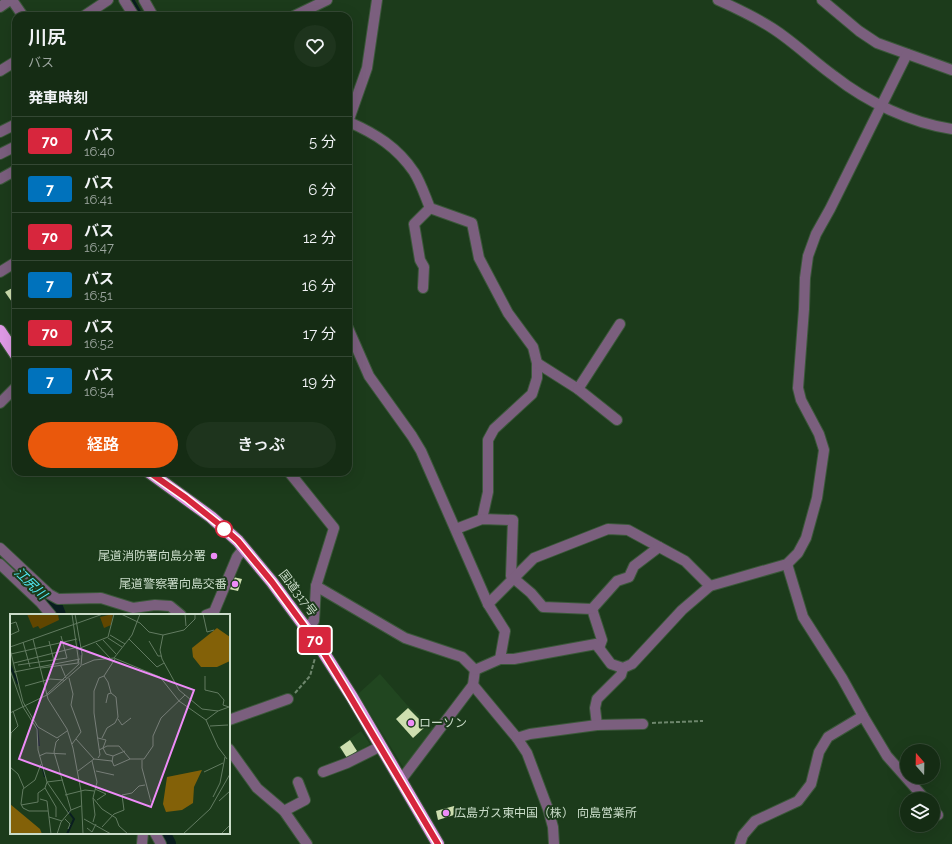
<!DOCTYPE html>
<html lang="ja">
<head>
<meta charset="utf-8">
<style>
  :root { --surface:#152c14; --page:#1e341d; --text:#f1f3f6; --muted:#9da7a0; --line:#344834; --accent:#ea580c }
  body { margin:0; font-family:Raleway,"Noto Sans JP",sans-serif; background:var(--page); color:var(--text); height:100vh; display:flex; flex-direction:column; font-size:15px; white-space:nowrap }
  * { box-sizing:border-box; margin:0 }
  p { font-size:13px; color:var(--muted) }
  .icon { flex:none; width:22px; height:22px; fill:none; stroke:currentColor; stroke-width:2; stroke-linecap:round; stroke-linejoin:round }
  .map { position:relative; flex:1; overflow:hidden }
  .panel { position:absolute; left:12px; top:12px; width:340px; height:464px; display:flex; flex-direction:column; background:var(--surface); border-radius:12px; box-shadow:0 4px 16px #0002,0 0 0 1px var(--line) }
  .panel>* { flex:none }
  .badge { padding:0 8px; border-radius:3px; font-size:14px; line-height:26px }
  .needle { width:26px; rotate:340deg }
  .tools { position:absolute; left:900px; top:744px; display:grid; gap:8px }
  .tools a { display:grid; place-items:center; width:40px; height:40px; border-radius:50%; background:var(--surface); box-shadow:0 4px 16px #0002,0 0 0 1px var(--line); font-size:20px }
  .map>.badge { position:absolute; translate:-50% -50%; box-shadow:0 0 0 2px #fff }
  h2 { padding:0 16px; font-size:15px; line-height:36px }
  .round { display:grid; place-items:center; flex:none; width:42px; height:42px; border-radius:21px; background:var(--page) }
  .head { display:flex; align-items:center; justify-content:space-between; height:68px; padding:0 16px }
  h1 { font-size:19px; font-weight:600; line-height:30px }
  .action { display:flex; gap:8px; margin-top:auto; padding:8px 16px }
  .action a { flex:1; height:46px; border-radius:24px; background:var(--accent); color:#fff; font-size:16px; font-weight:600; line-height:46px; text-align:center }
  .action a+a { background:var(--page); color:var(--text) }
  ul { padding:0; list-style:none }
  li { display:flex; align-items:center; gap:12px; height:48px; padding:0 16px; border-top:1px solid var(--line) }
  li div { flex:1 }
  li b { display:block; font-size:15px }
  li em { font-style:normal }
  li .badge { min-width:44px; font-weight:700; text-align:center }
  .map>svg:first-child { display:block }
  .built { fill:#214620 }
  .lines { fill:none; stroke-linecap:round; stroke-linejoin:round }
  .stream { stroke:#091d1f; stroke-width:3 }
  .river { stroke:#091d1f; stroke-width:18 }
  .building { fill:#cddeaf }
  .minor-casing { stroke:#3b583a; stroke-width:12 }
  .highway-casing { stroke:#3b583a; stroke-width:14 }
  .path { stroke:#6d866c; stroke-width:2; stroke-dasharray:4 2; stroke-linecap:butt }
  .minor { stroke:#7b5f7e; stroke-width:10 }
  .highway { stroke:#df9ae6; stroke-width:12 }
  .line-casing { stroke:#fff; stroke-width:9 }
  .line { stroke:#d7263d; stroke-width:6 }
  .stop-dot { fill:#fff; stroke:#d7263d; stroke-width:2 }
  .poi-dot { fill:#ee8cf8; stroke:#1c3b1b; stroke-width:1.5 }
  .labels { text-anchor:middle; stroke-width:4; stroke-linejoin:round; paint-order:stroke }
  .poi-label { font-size:12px; fill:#cadcc9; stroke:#1c3b1b; text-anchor:end }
  .street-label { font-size:12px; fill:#cadcc9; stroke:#1c3b1b }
  .water-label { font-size:13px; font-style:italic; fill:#52eaf8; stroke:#1c3b1b }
  .inset-river { fill:none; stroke:#091d1f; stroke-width:2 }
  .inset-road { fill:none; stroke:#627b61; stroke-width:1 }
  .view { fill:#ee8cf8; fill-opacity:0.15; stroke:#ee8cf8; stroke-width:2 }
  .inset-edge { fill:none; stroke:#cadcc9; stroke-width:2 }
</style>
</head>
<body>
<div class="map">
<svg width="952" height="844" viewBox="0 0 952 844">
  <rect width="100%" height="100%" fill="#1c3b1b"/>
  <g class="built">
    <path d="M380 674 407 705 435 729 405 770 358 694Z"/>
    <path d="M361 731 370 744 347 759 338 747Z"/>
  </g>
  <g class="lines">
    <path class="stream" d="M133 0 142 16"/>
    <g class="river">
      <path d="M13 566 53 605 57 615"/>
      <path d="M161 833 167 844"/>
    </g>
  </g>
  <g class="building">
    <path d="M16 286V303L14 305 5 292Z"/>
    <path d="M233 577 242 579 238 591 229 589Z"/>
    <path d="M408 708 426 726 413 738 396 719Z"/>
    <path d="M350 740 357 751 347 758 340 747Z"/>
    <path d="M454 806 457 814 438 820 436 811Z"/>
  </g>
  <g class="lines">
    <defs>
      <g id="minor">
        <path d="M12 0 23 16"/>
        <path d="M124 0 134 16"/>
        <path d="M144 0 153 16"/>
        <path d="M718 0C736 8 755 17 772 28 794 42 813 61 834 76 867 102 911 123 952 129"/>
        <path d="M822 0 859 31 877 43 952 70"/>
        <path d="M0 7 10 0"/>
        <path d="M84 16 108 0"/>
        <path d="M294 16 327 0"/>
        <path d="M0 71 16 61"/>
        <path d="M348 122 367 68 377 0"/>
        <path d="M349 122C376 134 397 147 414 172 421 183 425 196 430 208L472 223 479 258 508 313 533 347 537 363V378L532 394 494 429 488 440V492L482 519"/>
        <path d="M0 132 16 124"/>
        <path d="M0 154 16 146"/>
        <path d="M0 179 16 170"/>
        <path d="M0 272 16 262"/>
        <path d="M423 288 424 267 420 260 414 224 430 208"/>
        <path d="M348 328 369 376 412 436 421 451 488 604 505 631 500 659"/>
        <path d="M537 363 578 389 620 324"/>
        <path d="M578 389 617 420"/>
        <path d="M0 403 16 387"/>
        <path d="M289 472 334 528 316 586 314 621 306 627"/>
        <path d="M456 529 482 519 513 520 511 576 531 593 543 607 592 609 602 640 599 648"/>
        <path d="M0 548 49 594 58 599 101 598 133 608 155 605 170 606 181 615"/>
        <path d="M0 564 41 603 51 615"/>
        <path d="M787 564 803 617 842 678 863 716 887 756 925 799"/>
        <path d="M316 586 405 638 462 657 475 670 473 685 401 780"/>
        <path d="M488 604 534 558 608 529 628 530 685 561 710 586"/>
        <path d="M592 609 617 581 629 577 634 566 659 547"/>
        <path d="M206 615 214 612 237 557 244 548"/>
        <path d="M475 670 500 659H514L596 644 611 664 623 668 632 664 682 610 710 586 787 564 798 553 806 538 817 498 824 450 819 434 801 400 798 388 804 309 805 278 808 256 816 234 830 209 907 54"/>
        <path d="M473 685 517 738 527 753 548 809 553 827 554 844"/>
        <path d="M229 720 288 699"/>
        <path d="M597 725 595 708 597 699 621 675 623 668"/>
        <path d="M517 738 530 734 597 725 643 724"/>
        <path d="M229 749 257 788 284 811 307 844"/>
        <path d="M323 772 347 763 381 746"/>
        <path d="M933 809 938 815"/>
        <path d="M284 811 305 800 298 782"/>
        <path d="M155 833 161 844"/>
        <path d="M142 844 143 833"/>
        <path d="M740 844 743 835 755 821 798 801 811 784 819 752 828 737 863 716"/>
      </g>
      <g id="highway">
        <path d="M0 331 16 355"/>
        <path d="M149 472 211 517 238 541 272 582 322 650 352 697 438 844"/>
      </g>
    </defs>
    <use href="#minor" class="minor-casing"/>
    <use href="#highway" class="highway-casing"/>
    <g class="path">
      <path d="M295 693 310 676 315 658"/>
      <path d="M652 723 703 721"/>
    </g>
    <use href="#minor" class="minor"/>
    <use href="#highway" class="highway"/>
  </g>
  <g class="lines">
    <defs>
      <path id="line" d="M149 472 186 498 220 525 238 541 272 582 322 650 344 686 438 844"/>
    </defs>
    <use href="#line" class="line-casing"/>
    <use href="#line" class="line"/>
  </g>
  <circle class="stop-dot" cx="224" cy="529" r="8"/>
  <g class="poi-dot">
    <circle cx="214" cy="556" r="4"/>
    <circle cx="235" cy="584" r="4"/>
    <circle cx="411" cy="723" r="4"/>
    <circle cx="446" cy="813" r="4"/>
  </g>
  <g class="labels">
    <g class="poi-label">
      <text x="206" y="560">尾道消防署向島分署</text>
      <text x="227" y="588">尾道警察署向島交番</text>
      <text x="419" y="727" text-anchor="start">ローソン</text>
      <text x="454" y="817" text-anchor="start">広島ガス東中国（株） 向島営業所</text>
    </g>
    <g class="street-label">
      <text transform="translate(298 593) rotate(53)" y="4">国道317号</text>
    </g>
    <g class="water-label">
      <text transform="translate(31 583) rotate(44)" y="5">江尻川</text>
    </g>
  </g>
  <g transform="translate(10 614)">
    <rect width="220" height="220" fill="#1c3b1b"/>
    <path d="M17 0H48L49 6 30 15 28 12 23 14ZM103 0 101 11 94 14 90 3Z" fill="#614600"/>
    <path d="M207 14 220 23V47L207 53H191L183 43 182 34ZM192 156 184 173 183 189 172 196 156 198 153 190 157 163ZM0 190 30 215 32 220H0Z" fill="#836108"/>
    <path class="inset-river" d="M69 27 71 41M0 51 8 70M27 112 29 132M32 151 35 163M57 220 64 205 58 197"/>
    <path class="inset-road" d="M111 0 130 9 139 18 153 21 174 16 185 5V0M175 0 176 12M193 0 197 18 204 16M0 10 6 8 9 17 0 21M100 21 115 30M153 21 150 36 152 45 169 76 192 95 208 97M51 22 57 44M98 24 112 33M119 25 147 53 154 49M93 26 106 40M39 27 44 47M139 27 148 42H151M13 28 20 53M86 29 100 44M0 33 23 25M70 34 98 23 104 0M0 35 13 88 28 113 47 124 57 117M1 40 67 25M104 44 150 63 169 87 196 106 208 133 217 145M4 49 68 33M8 51 57 44M72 51 84 46 104 44 122 21 130 0M51 52 56 64M31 54 68 49V46M0 56 13 93 27 115 28 136 37 168 35 174 28 179V188L11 191M4 58 70 45M195 62V76L208 79 214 86 213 91 219 93M59 64 63 80 61 91 71 118 62 130M15 72 40 65 54 66M37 80 69 50 62 0M96 89 98 80 101 79M0 99 39 80 71 52 72 40 65 0M108 105 112 111 121 104M196 106 208 97 219 93M200 112 218 111M88 124 96 126 93 134 96 140 103 142 102 148M92 124 97 114 105 109 108 103 106 83 101 79 98 68 94 62M49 125 46 128 44 138 61 196M66 125 84 145 68 157M0 135 1 119 8 112 3 97M89 136 97 132H109L120 145M29 142 36 139 56 140M103 142 115 137M88 144 90 141 84 99V77L89 64 94 62 105 45M84 145 102 147 104 152 120 145H134L143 132V122L151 104 175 81M132 146V154L141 188M82 147 87 168 83 184 92 195 106 204 109 212 118 220M31 150 25 166 13 175 11 190 13 194 19 197H38M0 153 8 160 14 174M86 157 104 161M194 158 213 149M53 166 37 168 59 200M35 174 46 193V203M85 175 96 180 87 186M55 181 75 176 84 177M203 183 210 169 215 143M30 185 37 187 41 220M209 187 220 177M39 203 52 207M55 205 60 210 58 215M74 205 101 220M83 208 85 201 83 184M92 213 104 200 114 196 112 181 122 179 129 172 135 171M77 214 82 218 86 210M47 220 51 208 61 196 71 192M73 220 71 177 63 134 57 115 38 85 23 25 93 0M173 220 200 195 220 160M211 220 220 211"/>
    <path class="view" d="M51 28 184 76 141 193 9 145Z"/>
    <rect width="220" height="220" class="inset-edge"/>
  </g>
</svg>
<div class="tools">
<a><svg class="needle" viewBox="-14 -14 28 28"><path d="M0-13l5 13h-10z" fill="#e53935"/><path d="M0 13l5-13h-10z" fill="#9da7a0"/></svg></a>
<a><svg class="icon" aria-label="layers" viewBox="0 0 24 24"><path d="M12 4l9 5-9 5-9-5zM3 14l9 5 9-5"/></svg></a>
</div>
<b class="badge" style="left:315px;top:640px;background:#d7263d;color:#fff">70</b>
<section class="panel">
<div class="head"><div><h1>川尻</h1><p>バス</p></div><a class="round"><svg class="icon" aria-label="heart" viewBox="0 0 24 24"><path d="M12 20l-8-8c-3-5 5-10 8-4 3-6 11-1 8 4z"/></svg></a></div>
<h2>発車時刻</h2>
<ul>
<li><span class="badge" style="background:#d7263d;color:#fff">70</span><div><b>バス</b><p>16:40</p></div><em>5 分</em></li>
<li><span class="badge" style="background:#0072bc;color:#fff">7</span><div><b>バス</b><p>16:41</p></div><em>6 分</em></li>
<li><span class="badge" style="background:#d7263d;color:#fff">70</span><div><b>バス</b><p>16:47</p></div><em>12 分</em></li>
<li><span class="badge" style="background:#0072bc;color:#fff">7</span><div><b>バス</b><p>16:51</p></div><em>16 分</em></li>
<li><span class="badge" style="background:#d7263d;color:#fff">70</span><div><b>バス</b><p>16:52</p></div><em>17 分</em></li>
<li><span class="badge" style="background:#0072bc;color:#fff">7</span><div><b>バス</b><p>16:54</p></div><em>19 分</em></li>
</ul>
<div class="action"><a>経路</a><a>きっぷ</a></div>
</section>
</div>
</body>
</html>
